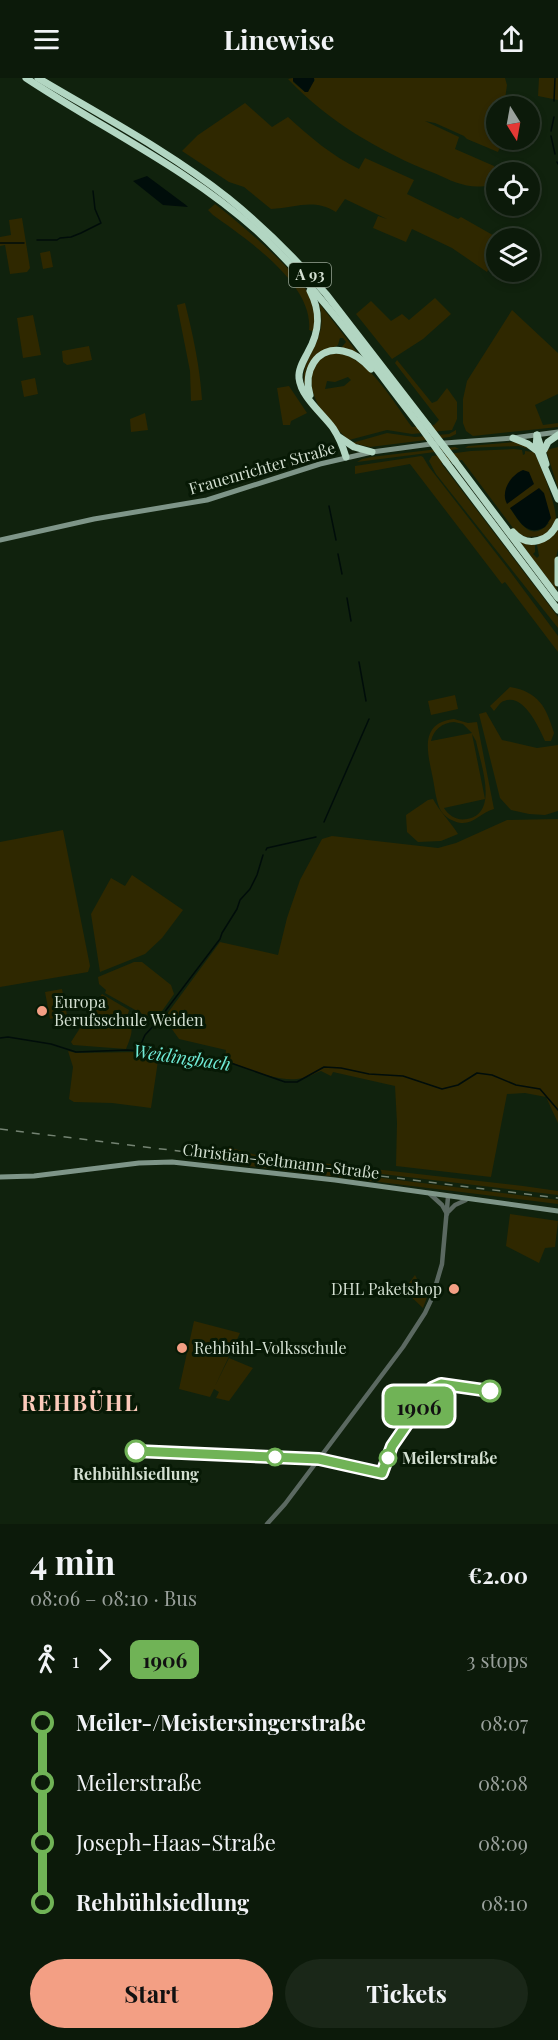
<!DOCTYPE html>
<html lang="en">
<head>
<meta charset="utf-8">
<style>
  :root { --surface:#0c1a0a; --page:#1a2718; --text:#f1f3f6; --muted:#9aa19c; --line:#2c382b; --accent:#f39f84 }
  body { margin:0; font-family:"Playfair Display",serif; background:var(--page); color:var(--text); height:100vh; display:flex; flex-direction:column; font-size:22px; white-space:nowrap }
  * { box-sizing:border-box; margin:0 }
  p { font-size:20px; color:var(--muted) }
  .icon { flex:none; width:33px; height:33px; fill:none; stroke:currentColor; stroke-width:2; stroke-linecap:round; stroke-linejoin:round }
  .map { position:relative; height:1446px; overflow:hidden }
  .sheet { display:flex; flex-direction:column; background:var(--surface); flex:1 }
  .sheet>* { flex:none }
  .badge { padding:0 12px; border-radius:9px; font-size:21px; line-height:39px }
  .needle { width:39px; rotate:169deg }
  .fabs { position:absolute; left:486px; top:18px; display:grid; gap:12px }
  .fabs a { display:grid; place-items:center; width:54px; height:54px; border-radius:50%; background:var(--surface); box-shadow:0 3px 9px #0003,0 0 0 2px var(--line); font-size:30px }
  .map>.badge { position:absolute; translate:-50% -50%; box-shadow:0 0 0 3px #fff }
  .legs { display:flex; align-items:center; gap:9px; height:66px; padding:0 30px; font-size:20px }
  .legs p { margin-inline-start:auto }
  .headline { display:flex; align-items:center; justify-content:space-between; height:102px; padding:0 30px }
  h1 { font-size:33px; font-weight:700; line-height:45px }
  .action { display:flex; gap:12px; margin-top:auto; padding:12px 30px }
  .action a { flex:1; height:69px; border-radius:36px; background:var(--accent); color:#111; font-size:24px; font-weight:700; line-height:69px; text-align:center }
  .action a+a { background:var(--page); color:var(--text) }
  ul { padding:0 30px; list-style:none }
  li { display:flex; align-items:center; gap:21px; height:60px; font-size:22px }
  li i { display:grid; place-items:center; width:9px; height:100%; margin:0 8px; background:currentColor }
  li i::after { content:''; width:15px; height:15px; margin:-8px; border:4px solid; border-radius:50%; background:var(--surface) }
  li p { margin-inline-start:auto }
  li:first-child i { background:linear-gradient(#0000 50%,currentColor 0) }
  li:last-child i { background:linear-gradient(currentColor 50%,#0000 0) }
  header { display:flex; justify-content:space-between; align-items:center; height:78px; padding:0 30px; background:var(--surface); font-size:27px; font-weight:700 }
  .map>svg:first-child { display:block }
  .green { fill:#2f2800; fill-rule:evenodd }
  .water { fill:#000d0a }
  .lines { fill:none; stroke-linecap:round; stroke-linejoin:round }
  .stream { stroke:#000d0a; stroke-width:1.5 }
  .tertiary { stroke:#5b6961; stroke-width:4.5 }
  .secondary { stroke:#7e9588; stroke-width:5 }
  .motorway { stroke:#b2d6c2; stroke-width:7 }
  .rail { stroke:#748372; stroke-width:1.5; stroke-dasharray:8 8; stroke-linecap:butt }
  .motorway-bridge { stroke:#b2d6c2; stroke-width:7 }
  .line-1-casing { stroke:#fff; stroke-width:14 }
  .line-1 { stroke:#70b356; stroke-width:9 }
  .poi-dot { fill:#f39f84; stroke:#071905; stroke-width:2 }
  .stop-1-dot { fill:#fff; stroke:#70b356; stroke-width:3 }
  .labels { text-anchor:middle; stroke-width:6; stroke-linejoin:round; paint-order:stroke }
  .shield { fill:#071905; stroke:#96a494; stroke-width:1.5 }
  .shield-label { font-size:15px; font-weight:bold; fill:#d3dfd1 }
  .street-label { font-size:16px; fill:#d3dfd1; stroke:#071905 }
  .poi-label { font-size:16px; fill:#d3dfd1; stroke:#071905; text-anchor:start }
  .stop-label { font-size:16px; font-weight:bold; fill:#d3dfd1; stroke:#071905; text-anchor:start }
  .water-label { font-size:18px; font-style:italic; fill:#70ecd8; stroke:#071905 }
  .district-label { font-size:22px; font-weight:bold; letter-spacing:1.5px; fill:#fbcaba; stroke:#071905 }
</style>
</head>
<body>
<header><svg class="icon" aria-label="menu" viewBox="0 0 24 24"><path d="M4 6h16M4 12h16M4 18h16"/></svg>Linewise<svg class="icon" aria-label="share" viewBox="0 0 24 24"><path d="M12 15V3M7 8l5-5 5 5M5 13v7h14v-7"/></svg></header>
<div class="map">
<svg width="558" height="1446" viewBox="0 0 558 1446">
  <rect width="100%" height="100%" fill="#10220d"/>
  <g class="green">
    <path d="M293 0V4L305 14 315 2 314 0H505L507 7 504 28H496V62H504L505 68 501 67 498 74 467 61 464 58 435 45 425 43 459 59 455 71 494 88 495 90 491 107C469 112 454 104 434 95 380 74 328 43 288 1Z"/>
    <path d="M539 0H558V22L538 18Z"/>
    <path d="M245 25 272 49 288 39C310 59 332 78 359 91L365 80 414 102 407 116 458 141 461 139 498 160 496 175 487 194 452 170 412 151 406 164 373 150 378 138 387 141 345 121 336 134C312 120 297 130 271 131L244 109 229 104 182 73 198 57Z"/>
    <path d="M215 126C237 143 306 200 314 226 316 234 315 245 315 254L309 252C314 206 245 160 213 137L208 132Z"/>
    <path d="M22 140 30 190 27 194 10 196 5 167 0 168V159L11 157 9 142Z"/>
    <path d="M50 173 53 189 43 191 40 175Z"/>
    <path d="M435 220 451 236 423 261 392 281 356 236 371 223 391 243 402 236 409 242Z"/>
    <path d="M185 225C193 257 200 289 202 322L191 323 190 293 177 227Z"/>
    <path d="M319 225 360 278 341 270 346 264 343 260H340L338 267 310 284 306 292 305 309C299 287 315 274 320 254 323 244 321 235 319 225Z"/>
    <path d="M512 232 558 275V316L535 327 543 347 558 345V349L473 358 466 353 463 345V321L467 303Z"/>
    <path d="M33 237 41 277 23 280 17 240Z"/>
    <path d="M89 268 92 282 67 287 63 284 62 273Z"/>
    <path d="M340 275C371 283 393 324 412 349L434 347 439 342 395 285 397 282 432 325 437 323 447 310 457 324V341L452 352 412 356 387 352 349 362C330 346 307 321 312 295 315 281 327 276 340 275ZM348 299 351 302 344 308 325 311 327 303 335 304Z"/>
    <path d="M35 300 38 316 24 319 21 303Z"/>
    <path d="M289 308 307 335 291 343 290 347H283L277 310Z"/>
    <path d="M145 335 148 352 131 354 130 341Z"/>
    <path d="M456 352V356L450 359 370 369 352 365 387 355 415 359 449 356Z"/>
    <path d="M515 364 525 366 532 372 519 368 465 370 468 368Z"/>
    <path d="M455 369 459 371 357 384 362 381 371 379Z"/>
    <path d="M558 369V410L546 372Z"/>
    <path d="M514 371 522 372 523 377 525 376V373L534 374C541 388 558 430 556 445 553 450 547 454 543 458L526 459 516 454 462 382 441 385 558 539V550L436 396 429 383 432 378 471 373ZM510 430 549 445C531 465 520 445 510 430Z"/>
    <path d="M421 378 423 379 429 389 509 492 558 558V574L505 504 502 506 410 386 355 396V388Z"/>
    <path d="M558 450V471L554 488 557 513 518 461 535 465V474L533 476 537 480 539 478 537 467Z"/>
    <path d="M510 609C539 614 546 629 554 655L551 663H545C539 650 524 615 504 623 500 624 497 630 494 633L490 628Z"/>
    <path d="M455 617 458 631 431 637 428 623Z"/>
    <path d="M486 634 502 662 537 670 558 667V733L545 737 529 736 511 732 500 720 479 636Z"/>
    <path d="M454 641 468 645 477 644 494 731C481 734 475 746 461 745 453 744 445 739 441 733 436 724 435 711 433 701 428 676 418 645 454 641ZM454 644 463 646 472 655 431 663C434 651 442 645 454 644ZM472 656 476 663C480 684 500 736 467 741 457 743 449 738 444 730L485 721Z"/>
    <path d="M433 721C440 734 450 743 458 756L441 763 418 764 407 754 406 737 428 722Z"/>
    <path d="M558 741V1045L546 1019 525 1015 507 1016 491 1099 396 1088 397 1045 395 1008 333 994 331 998 321 993C315 995 309 999 303 1000 278 1006 248 990 225 982L226 972 179 961 164 940 220 864 278 877 287 840 300 802 322 761 332 758 438 770 456 765 507 742Z"/>
    <path d="M63 752 90 888 88 894 0 909V764Z"/>
    <path d="M132 797 183 832 162 860 145 876 100 894 91 836 111 800 125 808Z"/>
    <path d="M134 884H142L171 907 174 916 155 943 105 915 106 912 99 906 98 899Z"/>
    <path d="M62 911 67 937 50 941 45 914Z"/>
    <path d="M102 916 129 932 127 940C135 951 131 958 126 971L73 967 71 964Z"/>
    <path d="M68 973 76 975 138 974 159 976 151 1030 112 1025 74 1024 69 1021 73 989Z"/>
    <path d="M228 1069 260 1078 523 1108 558 1113V1117L215 1076Z"/>
    <path d="M214 1079 558 1122V1126L207 1083Z"/>
    <path d="M510 1136 558 1143 555 1169 545 1170 539 1185 506 1168Z"/>
    <path d="M415 1197 417 1201 415 1204 429 1214 423 1230 404 1212Z"/>
    <path d="M194 1243 240 1255 215 1308 229 1280 253 1290 229 1323 216 1320 219 1314 214 1311 210 1319 179 1311Z"/>
  </g>
  <g class="water">
    <path d="M293 0H314V3L308 14H305L293 3Z"/>
    <path d="M147 98 186 127 188 129 163 127 133 103Z"/>
    <path d="M523 392 529 394 534 406 507 426C500 413 511 397 523 392Z"/>
    <path d="M539 410 544 415 551 440 545 449C527 459 520 444 510 430Z"/>
  </g>
  <g class="lines">
    <g class="stream">
      <path d="M554 23 555 0"/>
      <path d="M551 53 554 39"/>
      <path d="M551 58 555 76"/>
      <path d="M557 84 558 86"/>
      <path d="M37 162H57L60 160 71 159 81 155 101 145 95 131 93 113"/>
      <path d="M0 165H24"/>
      <path d="M329 428 336 462"/>
      <path d="M338 476 342 496"/>
      <path d="M347 520 351 543"/>
      <path d="M359 584 366 623"/>
      <path d="M324 744 369 641"/>
      <path d="M266 772 267 770 316 759"/>
      <path d="M0 960 8 959 51 966 76 974 127 972 183 976 228 984 285 1004H297L324 989 341 990 369 996 403 998 442 1011 458 1007 477 995 492 997 516 1007 540 1011 558 1032"/>
      <path d="M138 973 145 957 157 944 220 861 222 855 237 831 240 822 250 811 257 797 263 777"/>
    </g>
    <g class="tertiary">
      <path d="M430 1116 442 1127 447 1136"/>
      <path d="M448 1134 455 1127 466 1122"/>
      <path d="M267 1446 285 1426 403 1269 425 1235 432 1220 442 1186 448 1119"/>
    </g>
    <g class="secondary">
      <path d="M0 462 94 441 207 422 320 386 372 374 431 366 513 360 558 354"/>
      <path d="M0 1099 34 1098 139 1085 172 1084 335 1102 558 1133"/>
    </g>
    <g class="motorway">
      <path d="M26 0C103 51 188 91 257 153 319 211 368 281 420 348"/>
      <path d="M38 0C102 38 170 74 228 120 264 149 296 181 326 216L428 348"/>
      <path d="M310 213C321 234 320 253 308 274 304 282 298 291 299 300 301 319 322 335 333 350 339 359 343 369 346 379"/>
      <path d="M310 317C303 294 316 268 343 273 354 275 364 283 371 291"/>
      <path d="M537 357 536 369 558 421"/>
      <path d="M537 357 546 386"/>
      <path d="M339 359 354 369 372 374"/>
      <path d="M513 360 528 366 536 372"/>
      <path d="M544 372 548 364 558 357"/>
      <path d="M455 383 558 520"/>
      <path d="M446 384 558 532"/>
      <path d="M513 454C528 471 550 463 558 444"/>
      <path d="M558 482V505"/>
    </g>
    <path class="rail" d="M0 1051 558 1120"/>
    <g class="motorway-bridge">
      <path d="M420 348 446 384"/>
      <path d="M428 348 455 383"/>
    </g>
  </g>
  <g class="lines">
    <defs>
      <path id="line-1" d="M136 1373 319 1381 382 1395 392 1368 432 1310 441 1306 490 1313"/>
    </defs>
    <use href="#line-1" class="line-1-casing"/>
    <use href="#line-1" class="line-1"/>
  </g>
  <g class="poi-dot">
    <circle cx="42" cy="933" r="6"/>
    <circle cx="454" cy="1211" r="6"/>
    <circle cx="182" cy="1270" r="6"/>
  </g>
  <g class="stop-1-dot">
    <circle cx="490" cy="1313" r="10"/>
    <circle cx="136" cy="1373" r="10"/>
    <circle cx="275" cy="1379" r="8"/>
    <circle cx="388" cy="1380" r="8"/>
  </g>
  <g class="labels">
    <rect class="shield" x="289" y="185" width="42" height="24" rx="4.5"/>
    <g class="shield-label">
      <text x="310" y="202">A 93</text>
    </g>
    <g class="street-label">
      <text transform="translate(262 390) rotate(-16)" y="6">Frauenrichter Straße</text>
      <text transform="translate(281 1083) rotate(7)" y="6">Christian-Seltmann-Straße</text>
    </g>
    <g class="poi-label">
      <text x="54" y="930">Europa<tspan x="54" dy="18">Berufsschule Weiden</tspan></text>
      <text x="442" y="1217" text-anchor="end">DHL Paketshop</text>
      <text x="194" y="1276">Rehbühl-Volksschule</text>
    </g>
    <g class="stop-label">
      <text x="402" y="1386">Meilerstraße</text>
      <text x="136" y="1402" text-anchor="middle">Rehbühlsiedlung</text>
    </g>
    <g class="water-label">
      <text transform="translate(182 980) rotate(8)" y="6">Weidingbach</text>
    </g>
    <g class="district-label">
      <text x="80" y="1333">REHBÜHL</text>
    </g>
  </g>
</svg>
<div class="fabs">
<a><svg class="needle" viewBox="-14 -14 28 28"><path d="M0-13l5 13h-10z" fill="#e53935"/><path d="M0 13l5-13h-10z" fill="#9aa19c"/></svg></a>
<a><svg class="icon" aria-label="locate" viewBox="0 0 24 24"><circle cx="12" cy="12" r="6"/><path d="M12 2v4M12 18v4M2 12h4M18 12h4"/></svg></a>
<a><svg class="icon" aria-label="layers" viewBox="0 0 24 24"><path d="M12 4l9 5-9 5-9-5zM3 14l9 5 9-5"/></svg></a>
</div>
<b class="badge" style="left:419px;top:1328px;background:#70b356;color:#111">1906</b>
</div>
<section class="sheet">
<div class="headline"><div><h1>4 min</h1><p>08:06 – 08:10 · Bus</p></div><b>€2.00</b></div>
<div class="legs"><svg class="icon" aria-label="walk" viewBox="0 0 24 24"><circle cx="13" cy="4" r="2"/><path d="M13 8l-2 6 4 7M11 14l-3 7M7 12l3-4h3l4 4"/></svg>1<svg class="icon" aria-label="forward" viewBox="0 0 24 24"><path d="M9 5l7 7-7 7"/></svg><b class="badge" style="background:#70b356;color:#111">1906</b><p>3 stops</p></div>
<ul>
<li><i style="color:#70b356"></i><b>Meiler-/Meistersingerstraße</b><p>08:07</p></li>
<li><i style="color:#70b356"></i><span>Meilerstraße</span><p>08:08</p></li>
<li><i style="color:#70b356"></i><span>Joseph-Haas-Straße</span><p>08:09</p></li>
<li><i style="color:#70b356"></i><b>Rehbühlsiedlung</b><p>08:10</p></li>
</ul>
<div class="action"><a>Start</a><a>Tickets</a></div>
</section>
</body>
</html>
